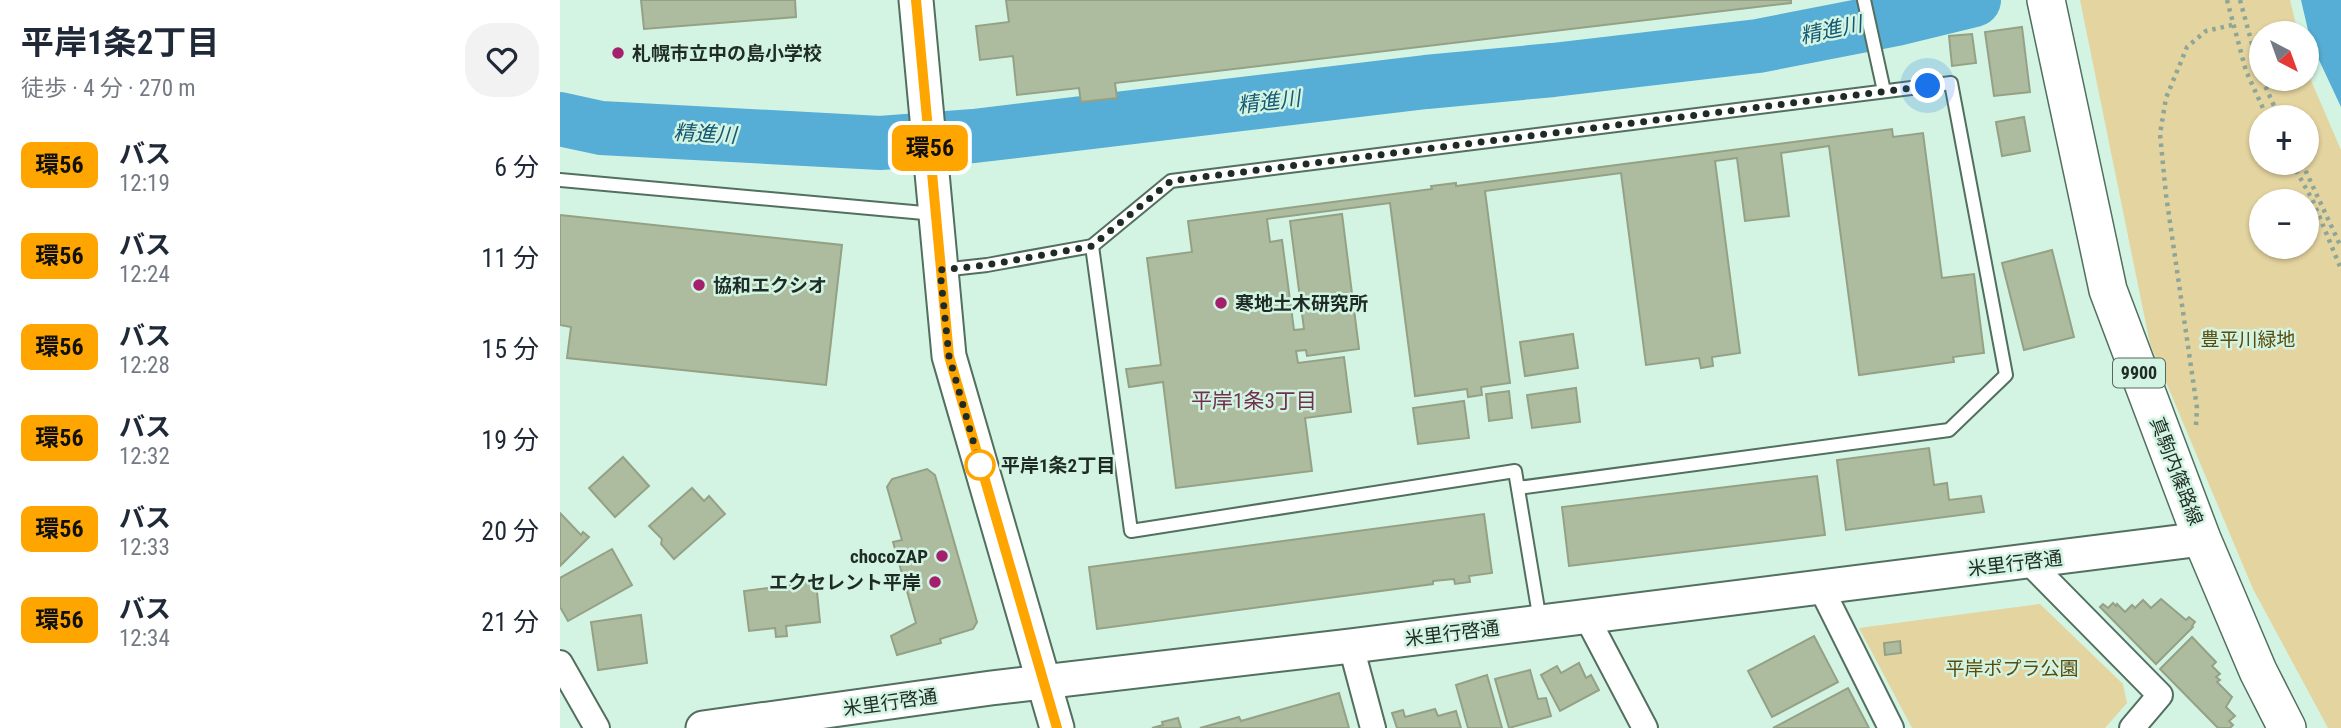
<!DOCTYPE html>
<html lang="ja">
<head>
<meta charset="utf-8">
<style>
  :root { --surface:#fff; --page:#f2f2f3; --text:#1f2937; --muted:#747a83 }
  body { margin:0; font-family:"Roboto Condensed","Noto Sans JP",sans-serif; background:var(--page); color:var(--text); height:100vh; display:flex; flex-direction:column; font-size:26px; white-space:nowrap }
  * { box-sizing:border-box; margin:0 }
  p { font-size:23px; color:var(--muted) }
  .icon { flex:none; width:38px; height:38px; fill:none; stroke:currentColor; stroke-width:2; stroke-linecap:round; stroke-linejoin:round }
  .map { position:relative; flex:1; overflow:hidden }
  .side { display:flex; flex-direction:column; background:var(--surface); width:560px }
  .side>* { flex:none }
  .badge { padding:0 14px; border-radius:10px; font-size:24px; line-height:46px }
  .needle { width:46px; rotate:139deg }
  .fabs { position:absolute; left:1689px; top:21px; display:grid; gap:14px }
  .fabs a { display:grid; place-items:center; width:70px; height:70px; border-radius:50%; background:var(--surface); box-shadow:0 2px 5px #0004; font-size:35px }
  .you { position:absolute; width:35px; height:35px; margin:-18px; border:5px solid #fff; border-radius:50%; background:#1a73e8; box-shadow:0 0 0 10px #1a73e833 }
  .map>.badge { position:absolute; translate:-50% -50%; box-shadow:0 0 0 4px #fff }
  .round { display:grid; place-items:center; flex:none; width:74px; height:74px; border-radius:28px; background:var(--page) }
  .overview { display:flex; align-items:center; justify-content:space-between; height:119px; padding:0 21px }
  h1 { font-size:33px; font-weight:700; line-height:52px }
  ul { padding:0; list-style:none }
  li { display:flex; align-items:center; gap:21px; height:91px; padding:0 21px }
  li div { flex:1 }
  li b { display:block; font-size:26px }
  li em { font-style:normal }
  li .badge { min-width:77px; font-weight:700; text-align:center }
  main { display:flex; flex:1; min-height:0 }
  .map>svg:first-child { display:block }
  .green { fill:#e4d49f; fill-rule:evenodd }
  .water { fill:#56add5 }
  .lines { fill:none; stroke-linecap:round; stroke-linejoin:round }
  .river { stroke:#56add5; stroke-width:54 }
  .building { fill:#adbb9e; stroke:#94a185; stroke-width:2 }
  .lane-casing { stroke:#526f60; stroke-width:16 }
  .street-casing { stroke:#526f60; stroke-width:28 }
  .secondary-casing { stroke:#526f60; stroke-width:37 }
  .primary-casing { stroke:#526f60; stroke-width:40 }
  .path { stroke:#8da698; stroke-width:4.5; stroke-dasharray:3.5 5; stroke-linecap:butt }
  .lane { stroke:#fff; stroke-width:12 }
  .street { stroke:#fff; stroke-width:24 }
  .secondary { stroke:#fff; stroke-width:33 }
  .primary { stroke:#fff; stroke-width:37 }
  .line-casing { stroke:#fff; stroke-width:16 }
  .line { stroke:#ffa500; stroke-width:10 }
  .walk { stroke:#1f2c25; stroke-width:7; stroke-dasharray:0 12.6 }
  .poi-dot { fill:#a5206c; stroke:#d3f4e2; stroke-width:2.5 }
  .stop-dot { fill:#fff; stroke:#ffa500; stroke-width:3.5 }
  .labels { text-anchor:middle; stroke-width:5; stroke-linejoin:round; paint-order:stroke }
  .shield { fill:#d3f4e2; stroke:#55685e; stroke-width:2 }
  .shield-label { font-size:18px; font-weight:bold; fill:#1f2c25 }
  .poi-label { font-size:19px; font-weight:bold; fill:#1f2c25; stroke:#d3f4e2; text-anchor:start }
  .park-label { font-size:19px; fill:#5b4b0d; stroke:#d3f4e2 }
  .stop-label { font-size:19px; font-weight:bold; fill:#1f2c25; stroke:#d3f4e2; text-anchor:start }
  .street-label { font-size:19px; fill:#1f2c25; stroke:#d3f4e2 }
  .water-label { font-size:21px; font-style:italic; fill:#155975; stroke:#d3f4e2 }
  .neighbourhood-label { font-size:21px; fill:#713050; stroke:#d3f4e2 }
</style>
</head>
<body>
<main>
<section class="side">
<div class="overview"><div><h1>平岸1条2丁目</h1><p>徒歩 · 4 分 · 270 m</p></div><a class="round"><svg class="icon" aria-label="heart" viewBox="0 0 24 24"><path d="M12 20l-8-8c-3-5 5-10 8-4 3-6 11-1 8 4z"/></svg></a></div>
<ul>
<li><span class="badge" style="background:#ffa500;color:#111">環56</span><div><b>バス</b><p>12:19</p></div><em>6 分</em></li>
<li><span class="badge" style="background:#ffa500;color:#111">環56</span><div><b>バス</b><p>12:24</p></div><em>11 分</em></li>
<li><span class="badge" style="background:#ffa500;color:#111">環56</span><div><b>バス</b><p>12:28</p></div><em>15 分</em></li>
<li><span class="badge" style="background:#ffa500;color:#111">環56</span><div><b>バス</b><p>12:32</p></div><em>19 分</em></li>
<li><span class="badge" style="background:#ffa500;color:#111">環56</span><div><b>バス</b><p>12:33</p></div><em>20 分</em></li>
<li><span class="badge" style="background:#ffa500;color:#111">環56</span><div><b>バス</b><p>12:34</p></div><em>21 分</em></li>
</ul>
</section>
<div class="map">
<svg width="1781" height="728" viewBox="0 0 1781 728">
  <rect width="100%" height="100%" fill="#d3f4e2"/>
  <g class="green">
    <path d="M1520 0H1730L1738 33H1701V79H1746L1747 71 1781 150V728H1768L1693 589 1590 344ZM1701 117H1746V163H1701ZM1701 201H1746V247H1701Z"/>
    <path d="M1480 604 1563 684 1567 703 1545 728H1352L1299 628Z"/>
  </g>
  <path class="water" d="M1741 0H1781V107L1751 43Z"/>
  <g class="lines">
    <path class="river" d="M0 119 41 128 320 143 414 136 866 82 993 70 1198 46 1336 19 1414 0"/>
  </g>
  <g class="building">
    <path d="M81 0H235L236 17 84 29Z"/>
    <path d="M446 0H1231V3L555 83 557 98 521 102 519 88 457 95 453 56 420 60 416 26 449 22Z"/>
    <path d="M1462 27 1470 92 1434 96 1425 32Z"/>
    <path d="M1412 34 1416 63 1392 66 1389 36Z"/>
    <path d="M1464 117 1470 151 1442 156 1436 122Z"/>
    <path d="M1332 129 1333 137 1363 133 1382 278 1414 274 1424 353 1393 357 1394 362 1299 375 1269 146 1221 153 1229 216 1185 221 1177 158 1155 161 1180 353 1152 357 1153 366 1141 368 1139 358 1086 365 1061 173 925 191 950 383 921 387 922 395 908 397 907 389 855 396 830 203 707 219 710 242 722 240 734 330 744 329 730 221 782 214 799 349 747 356 746 350 736 351 738 363 784 357 791 412 745 418 752 471 616 488 603 382 569 387 566 369 601 365 587 258 632 252 628 221 872 189 871 186 896 183V186Z"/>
    <path d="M0 215 282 245 266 385 7 358 11 327 0 325Z"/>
    <path d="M1492 250 1514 337 1464 350 1442 263Z"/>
    <path d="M1013 334 1018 368 965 376 960 342Z"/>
    <path d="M1016 388 1020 422 972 428 967 395Z"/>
    <path d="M949 391 952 418 929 421 926 394Z"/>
    <path d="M904 401 909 438 858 444 853 408Z"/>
    <path d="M1369 448 1374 485 1387 483 1389 500 1421 496 1424 512 1286 530 1277 460Z"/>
    <path d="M63 457 89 486 55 517 29 488Z"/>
    <path d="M367 469 375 475 417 622 413 629 380 639 381 643 337 655 331 636 356 623 333 542 342 540 327 487 332 479Z"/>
    <path d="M1257 476 1265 535 1009 566 1002 507Z"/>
    <path d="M132 488 144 501 149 496 165 514 114 559 101 544 102 539 89 526Z"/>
    <path d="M0 513 21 535 23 532 29 537 0 566Z"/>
    <path d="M924 514 932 573 909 576 910 582 895 584 894 579 873 581V584L537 629 529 567Z"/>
    <path d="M52 549 72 585 8 621 0 607V578Z"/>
    <path d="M256 582 260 622 226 626 227 636 216 637 215 628 189 631 184 591Z"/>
    <path d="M1601 599 1626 620 1629 617 1635 622 1632 626 1633 627 1596 664 1540 607 1543 604 1548 608 1553 603 1556 606 1557 604 1565 612 1572 605 1575 608 1583 600 1591 608Z"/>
    <path d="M81 615 87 663 38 670 31 622Z"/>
    <path d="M1254 636 1278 682 1212 717 1188 671Z"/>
    <path d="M1632 637 1656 662 1652 666 1660 674 1656 677 1660 680 1657 682 1672 697 1666 707 1675 716 1669 721 1673 725 1670 728H1658L1600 669Z"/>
    <path d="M1340 641 1341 653 1325 655 1324 643Z"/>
    <path d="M1019 663 1026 678 1031 675 1039 690 1000 711 981 675 997 666 1001 673Z"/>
    <path d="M970 670 978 699 986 698 991 716 949 728 935 679Z"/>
    <path d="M927 675 942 728H908L896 685Z"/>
    <path d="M1288 688 1309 728H1213Z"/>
    <path d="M779 693 789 728H640L679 717 681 721Z"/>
    <path d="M875 709 878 716 896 711 901 728H837L832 713 843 710 845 717Z"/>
    <path d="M618 718 621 728H592L603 725 602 722Z"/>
  </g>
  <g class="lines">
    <defs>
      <g id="lane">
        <path d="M1304 0 1324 91"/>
        <path d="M0 180 375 214"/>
        <path d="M532 246 571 531 955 471 980 621"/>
        <path d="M382 270 427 265 532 246 611 181 1391 83 1446 375 1389 430 958 488"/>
      </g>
      <g id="street">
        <path d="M1468 561 1600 695 1572 728"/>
        <path d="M1260 586 1331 728"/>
        <path d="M1026 616 1085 728"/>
        <path d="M791 646 813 728"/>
        <path d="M0 663 37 728"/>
      </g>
      <g id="secondary">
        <path d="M356 0 389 356 497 728"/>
        <path d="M143 728 431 688 791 646 1642 539"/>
      </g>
      <path id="primary" d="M1486 0 1548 290 1642 539 1698 671 1727 728"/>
    </defs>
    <use href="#lane" class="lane-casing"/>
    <use href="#street" class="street-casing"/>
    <use href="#secondary" class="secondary-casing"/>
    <use href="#primary" class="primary-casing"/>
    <g class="path">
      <path d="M1667 0 1686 71 1707 117"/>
      <path d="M1680 0 1701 77"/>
      <path d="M1702 79 1719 117"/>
      <path d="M1732 163 1753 201 1781 269"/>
      <path d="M1742 163 1781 247"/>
      <path d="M1636 425 1637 408 1606 195 1600 134 1606 98 1627 47 1646 31 1672 25"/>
    </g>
    <use href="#lane" class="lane"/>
    <use href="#street" class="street"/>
    <use href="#secondary" class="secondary"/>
    <use href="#primary" class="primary"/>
  </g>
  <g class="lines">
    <defs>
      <path id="line" d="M356 0 389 356 497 728"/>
    </defs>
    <use href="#line" class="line-casing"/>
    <use href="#line" class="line"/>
    <path class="walk" d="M420 465 389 356 380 270 427 265 532 246 611 181 1368 86"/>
  </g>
  <g class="poi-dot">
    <circle cx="58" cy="53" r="7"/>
    <circle cx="139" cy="285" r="7"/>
    <circle cx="661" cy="303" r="7"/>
    <circle cx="382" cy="556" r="7"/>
    <circle cx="375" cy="582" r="7"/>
  </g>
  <circle class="stop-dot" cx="420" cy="465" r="14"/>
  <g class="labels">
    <rect class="shield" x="1553" y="358.5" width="52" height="29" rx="5"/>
    <g class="shield-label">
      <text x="1579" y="379">9900</text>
    </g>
    <g class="poi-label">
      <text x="72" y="60">札幌市立中の島小学校</text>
      <text x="153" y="292">協和エクシオ</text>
      <text x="675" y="310">寒地土木研究所</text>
      <text x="368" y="563" text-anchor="end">chocoZAP</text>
      <text x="361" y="589" text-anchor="end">エクセレント平岸</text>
    </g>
    <g class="park-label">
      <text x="1688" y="346">豊平川緑地</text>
      <text x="1452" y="675">平岸ポプラ公園</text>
    </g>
    <g class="stop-label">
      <text x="441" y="472">平岸1条2丁目</text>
    </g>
    <g class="street-label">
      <text transform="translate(1617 471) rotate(69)" y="7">真駒内篠路線</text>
      <text transform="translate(1455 563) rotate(-7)" y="7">米里行啓通</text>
      <text transform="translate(892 633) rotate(-7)" y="7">米里行啓通</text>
      <text transform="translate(330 702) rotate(-8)" y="7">米里行啓通</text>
    </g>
    <g class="water-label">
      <text transform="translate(1271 30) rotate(-12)" y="7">精進川</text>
      <text transform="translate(709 102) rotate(-7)" y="7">精進川</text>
      <text transform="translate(145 134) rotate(3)" y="7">精進川</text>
    </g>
    <g class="neighbourhood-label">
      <text x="694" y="408">平岸1条3丁目</text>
    </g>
  </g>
</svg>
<div class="fabs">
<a><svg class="needle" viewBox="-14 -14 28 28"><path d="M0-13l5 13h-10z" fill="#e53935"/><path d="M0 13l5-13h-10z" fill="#747a83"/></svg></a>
<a>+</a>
<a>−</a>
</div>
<div class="you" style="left:1368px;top:86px"></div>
<b class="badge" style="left:370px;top:148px;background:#ffa500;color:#111">環56</b>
</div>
</main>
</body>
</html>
